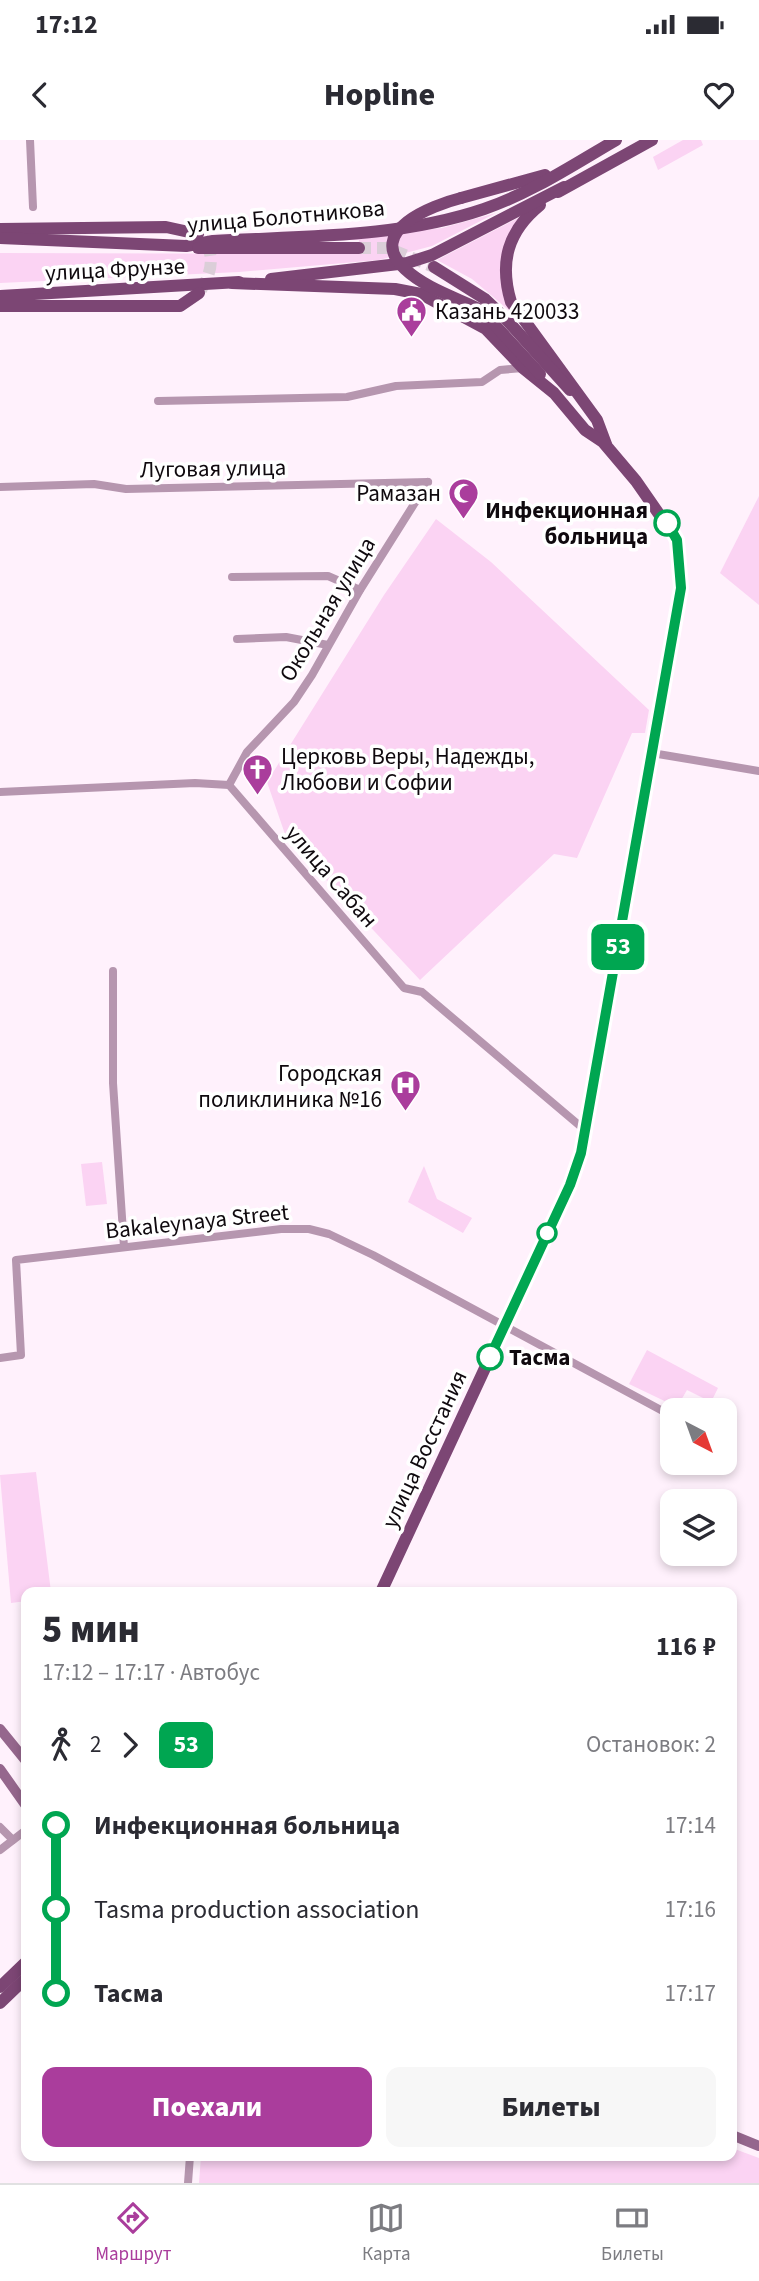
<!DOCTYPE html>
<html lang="ru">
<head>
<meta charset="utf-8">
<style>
  :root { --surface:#fff; --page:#f7f7f7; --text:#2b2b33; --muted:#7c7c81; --line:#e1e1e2; --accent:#aa3d9c }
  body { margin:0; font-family:"Source Sans 3",sans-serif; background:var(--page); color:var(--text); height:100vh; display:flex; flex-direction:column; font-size:26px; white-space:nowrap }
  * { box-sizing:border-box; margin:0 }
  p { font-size:23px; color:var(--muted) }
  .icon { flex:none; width:38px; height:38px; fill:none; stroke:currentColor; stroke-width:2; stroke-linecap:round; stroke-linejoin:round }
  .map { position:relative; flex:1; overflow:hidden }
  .panel { position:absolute; left:21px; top:1447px; width:716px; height:574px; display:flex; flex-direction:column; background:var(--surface); border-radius:14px; box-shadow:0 4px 10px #0003 }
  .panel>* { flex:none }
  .badge { padding:0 14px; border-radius:10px; font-size:24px; line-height:46px }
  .needle { width:46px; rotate:139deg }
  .buttons { position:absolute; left:660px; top:1258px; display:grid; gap:14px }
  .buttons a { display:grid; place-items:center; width:77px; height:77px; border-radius:14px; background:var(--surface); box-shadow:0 4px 10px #0003; font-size:35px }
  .map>.badge { position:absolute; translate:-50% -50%; box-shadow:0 0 0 4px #fff }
  .legs { display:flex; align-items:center; gap:10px; height:77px; padding:0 21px; font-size:23px }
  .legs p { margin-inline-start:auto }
  .overview { display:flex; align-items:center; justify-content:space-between; height:119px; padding:0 21px }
  h1 { font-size:38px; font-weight:800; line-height:52px }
  .cta { display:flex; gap:14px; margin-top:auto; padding:14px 21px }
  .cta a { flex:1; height:80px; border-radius:14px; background:var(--accent); color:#fff; font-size:28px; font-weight:800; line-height:80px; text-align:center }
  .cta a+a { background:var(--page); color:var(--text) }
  ul { padding:0 21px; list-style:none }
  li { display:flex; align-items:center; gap:24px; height:84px; font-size:26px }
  li i { display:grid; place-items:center; width:10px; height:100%; margin:0 9px; background:currentColor }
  li i::after { content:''; width:18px; height:18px; margin:-9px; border:5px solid; border-radius:50%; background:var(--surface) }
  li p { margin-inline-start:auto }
  li:first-child i { background:linear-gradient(#0000 50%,currentColor 0) }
  li:last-child i { background:linear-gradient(currentColor 50%,#0000 0) }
  .status { display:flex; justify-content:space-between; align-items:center; height:49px; padding:0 35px; background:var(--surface); direction:ltr }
  .status svg { height:19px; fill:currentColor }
  header { display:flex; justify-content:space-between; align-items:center; height:91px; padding:0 21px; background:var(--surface); font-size:32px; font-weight:800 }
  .menu { display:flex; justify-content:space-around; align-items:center; height:98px; border-top:2px solid var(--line); background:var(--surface); font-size:19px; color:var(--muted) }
  .menu a { display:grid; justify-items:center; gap:4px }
  .menu .selected { color:var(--accent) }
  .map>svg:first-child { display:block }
  .green { fill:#fbd3f3 }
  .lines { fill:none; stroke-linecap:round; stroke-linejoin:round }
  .primary-tunnel { stroke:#dbced8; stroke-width:12; stroke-dasharray:12 6; stroke-linecap:butt }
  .minor { stroke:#b696af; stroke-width:8 }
  .secondary { stroke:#95678d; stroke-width:10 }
  .primary { stroke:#7c4674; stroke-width:12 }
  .primary-bridge { stroke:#7c4674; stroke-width:12 }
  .line-1-casing { stroke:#fff; stroke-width:16 }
  .line-1 { stroke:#00a651; stroke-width:10 }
  .stop-1-dot { fill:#fff; stroke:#00a651; stroke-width:3.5 }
  .labels { text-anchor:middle; stroke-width:7; stroke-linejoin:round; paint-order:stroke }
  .street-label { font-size:23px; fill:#0f090e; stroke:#fff }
  .poi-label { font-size:23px; fill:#0f090e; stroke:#fff; text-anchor:start }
  .stop-label { font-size:23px; font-weight:bold; fill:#0f090e; stroke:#fff; text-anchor:end }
</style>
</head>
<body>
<div class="status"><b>17:12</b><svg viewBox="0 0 49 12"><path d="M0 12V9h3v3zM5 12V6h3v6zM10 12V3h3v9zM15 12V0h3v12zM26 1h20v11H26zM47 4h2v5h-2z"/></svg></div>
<header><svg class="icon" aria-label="back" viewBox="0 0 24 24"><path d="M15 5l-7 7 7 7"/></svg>Hopline<svg class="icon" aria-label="heart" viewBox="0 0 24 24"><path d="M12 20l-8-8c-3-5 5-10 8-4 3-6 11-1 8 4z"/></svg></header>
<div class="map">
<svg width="759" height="2043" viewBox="0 0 759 2043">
  <rect width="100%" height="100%" fill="#fff1fc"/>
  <g class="green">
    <path d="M683 0H701L703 5 658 30 653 17Z"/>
    <path d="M496 73 432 106 379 120 239 132 0 143V113L358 114 359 100H330L442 88Z"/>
    <path d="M520 77C497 110 493 138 512 173L472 139 437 120Z"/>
    <path d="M759 356V465L720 433Z"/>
    <path d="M436 379 491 422 649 570 645 593H632L577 718 554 714 420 840 286 697 267 642 384 455Z"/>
    <path d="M102 1022 107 1064 86 1066 81 1024Z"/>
    <path d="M424 1026 437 1059 472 1078 463 1093 408 1062Z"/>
    <path d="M647 1210 718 1248 711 1262 687 1250 677 1267 629 1244Z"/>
    <path d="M36 1332 51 1452H26V1461L11 1463 0 1335Z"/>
    <path d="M732 2008 759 2018V2043H199L201 2016H732Z"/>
  </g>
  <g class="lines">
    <g class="primary-tunnel">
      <path d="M359 108H388L434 127"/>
      <path d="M201 150C211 133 216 116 203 99"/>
    </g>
    <g class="minor">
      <path d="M30 0 33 67"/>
      <path d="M158 261 347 257 396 246 482 242 500 230 523 228"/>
      <path d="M0 347 94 344 126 349 428 342"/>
      <path d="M232 437 328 436 360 450"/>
      <path d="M237 499 286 497 328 505"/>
      <path d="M652 613 759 631"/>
      <path d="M229 645 247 612 294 562 312 535 360 450 428 342"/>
      <path d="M0 652 195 643 229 645 404 848 422 852 586 991"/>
      <path d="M113 831V943L124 1107"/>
      <path d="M0 1218 21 1215 16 1120 281 1089H309L329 1094 373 1115 672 1276"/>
      <path d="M0 1687 13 1700"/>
      <path d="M0 1710 26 1690"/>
      <path d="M188 2043 190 2016"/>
    </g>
    <g class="secondary">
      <path d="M0 1589 26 1621"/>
      <path d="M0 1629 26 1666"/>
      <path d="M732 1995 759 2006"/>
    </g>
    <g class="primary">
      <path d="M558 52 652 0"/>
      <path d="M461 58 545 35"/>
      <path d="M540 65C508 91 499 122 511 162L597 280 606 304"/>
      <path d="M0 89 166 87 198 94"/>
      <path d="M0 98 186 106 213 101C302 96 399 98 484 69 531 53 573 25 616 0"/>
      <path d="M198 108H359"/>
      <path d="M434 127 485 159 505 178 570 250"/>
      <path d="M271 139 407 123 432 115 564 47"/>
      <path d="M232 143 395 149 421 154 486 189 523 228 554 253 585 290 603 302 636 341 677 400 681 448 581 1013 570 1045 381 1452"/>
      <path d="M0 156 239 142"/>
      <path d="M0 166H180L199 153"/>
      <path d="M481 170 540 234"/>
      <path d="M0 1847 26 1822"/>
      <path d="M0 1863 26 1838"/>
    </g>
    <path class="primary-bridge" d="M461 58C433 65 364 91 405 129 425 148 457 158 481 170"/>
  </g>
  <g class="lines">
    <defs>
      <path id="line-1" d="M490 1217 570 1045 581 1013 681 448 677 400 667 383"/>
    </defs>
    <use href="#line-1" class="line-1-casing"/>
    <use href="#line-1" class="line-1"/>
  </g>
  <defs>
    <symbol id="civic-pin" viewBox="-11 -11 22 30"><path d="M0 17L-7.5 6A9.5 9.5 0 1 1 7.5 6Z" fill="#aa3d9c" stroke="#fff"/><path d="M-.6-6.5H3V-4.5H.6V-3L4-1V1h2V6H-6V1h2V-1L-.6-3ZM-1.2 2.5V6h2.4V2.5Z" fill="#fff"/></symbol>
    <symbol id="mosque-pin" viewBox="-11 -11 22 30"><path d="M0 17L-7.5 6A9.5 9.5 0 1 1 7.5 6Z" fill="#aa3d9c" stroke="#fff"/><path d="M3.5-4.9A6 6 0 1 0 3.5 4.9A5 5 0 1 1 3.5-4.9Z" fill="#fff"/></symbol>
    <symbol id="church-pin" viewBox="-11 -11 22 30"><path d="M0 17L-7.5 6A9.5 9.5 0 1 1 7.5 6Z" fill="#aa3d9c" stroke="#fff"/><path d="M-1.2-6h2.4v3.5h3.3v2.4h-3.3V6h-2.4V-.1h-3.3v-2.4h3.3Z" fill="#fff"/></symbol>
    <symbol id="hospital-pin" viewBox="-11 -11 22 30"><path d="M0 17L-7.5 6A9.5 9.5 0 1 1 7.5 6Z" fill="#aa3d9c" stroke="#fff"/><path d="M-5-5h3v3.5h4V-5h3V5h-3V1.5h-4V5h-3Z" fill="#fff"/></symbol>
  </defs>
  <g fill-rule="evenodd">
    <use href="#civic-pin" x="394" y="154" width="35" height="47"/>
    <use href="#mosque-pin" x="446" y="336" width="35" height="47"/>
    <use href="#church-pin" x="240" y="612" width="35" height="47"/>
    <use href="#hospital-pin" x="388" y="928" width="35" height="47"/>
  </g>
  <g class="stop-1-dot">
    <circle cx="667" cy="383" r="12"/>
    <circle cx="547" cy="1093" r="9"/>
    <circle cx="490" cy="1217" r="12"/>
  </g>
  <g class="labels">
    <g class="street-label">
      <text transform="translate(286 76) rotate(-5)" y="8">улица Болотникова</text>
      <text transform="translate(115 129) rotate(-3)" y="8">улица Фрунзе</text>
      <text transform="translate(213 328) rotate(-1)" y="8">Луговая улица</text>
      <text transform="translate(327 469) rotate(-59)" y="8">Окольная улица</text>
      <text transform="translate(332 736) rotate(49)" y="8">улица Сабан</text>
      <text transform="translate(197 1081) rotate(-6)" y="8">Bakaleynaya Street</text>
      <text transform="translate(424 1309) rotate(-65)" y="8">улица Восстания</text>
    </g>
    <g class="poi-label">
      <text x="435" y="179">Казань 420033</text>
      <text x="441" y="361" text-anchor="end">Рамазан</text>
      <text x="281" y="624">Церковь Веры, Надежды,<tspan x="281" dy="26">Любови и Софии</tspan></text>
      <text x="382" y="941" text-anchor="end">Городская<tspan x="382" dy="26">поликлиника №16</tspan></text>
    </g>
    <g class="stop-label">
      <text x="648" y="378">Инфекционная<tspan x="648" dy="26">больница</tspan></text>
      <text x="509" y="1225" text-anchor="start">Тасма</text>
    </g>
  </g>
</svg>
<div class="buttons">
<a><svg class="needle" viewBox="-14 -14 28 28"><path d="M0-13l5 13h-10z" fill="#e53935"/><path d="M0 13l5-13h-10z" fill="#7c7c81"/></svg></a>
<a><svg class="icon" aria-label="layers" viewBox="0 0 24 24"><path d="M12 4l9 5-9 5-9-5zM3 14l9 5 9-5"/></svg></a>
</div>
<b class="badge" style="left:618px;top:807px;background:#00a651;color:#fff">53</b>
<section class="panel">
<div class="overview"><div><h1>5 мин</h1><p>17:12 – 17:17 · Автобус</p></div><b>116 ₽</b></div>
<div class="legs"><svg class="icon" aria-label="walk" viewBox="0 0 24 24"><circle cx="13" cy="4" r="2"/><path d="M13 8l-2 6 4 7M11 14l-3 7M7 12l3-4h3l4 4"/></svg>2<svg class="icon" aria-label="forward" viewBox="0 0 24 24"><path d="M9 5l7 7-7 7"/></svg><b class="badge" style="background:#00a651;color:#fff">53</b><p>Остановок: 2</p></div>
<ul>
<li><i style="color:#00a651"></i><b>Инфекционная больница</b><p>17:14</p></li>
<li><i style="color:#00a651"></i><span>Tasma production association</span><p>17:16</p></li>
<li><i style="color:#00a651"></i><b>Тасма</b><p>17:17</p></li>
</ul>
<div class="cta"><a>Поехали</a><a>Билеты</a></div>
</section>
</div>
<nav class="menu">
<a class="selected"><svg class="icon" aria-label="directions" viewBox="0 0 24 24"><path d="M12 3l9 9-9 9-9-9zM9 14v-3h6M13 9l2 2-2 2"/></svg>Маршрут</a>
<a><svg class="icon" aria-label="map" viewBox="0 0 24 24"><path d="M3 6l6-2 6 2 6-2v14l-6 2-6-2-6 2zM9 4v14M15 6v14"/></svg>Карта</a>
<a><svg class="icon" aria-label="tickets" viewBox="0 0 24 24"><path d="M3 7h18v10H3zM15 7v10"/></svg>Билеты</a>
</nav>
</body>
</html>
